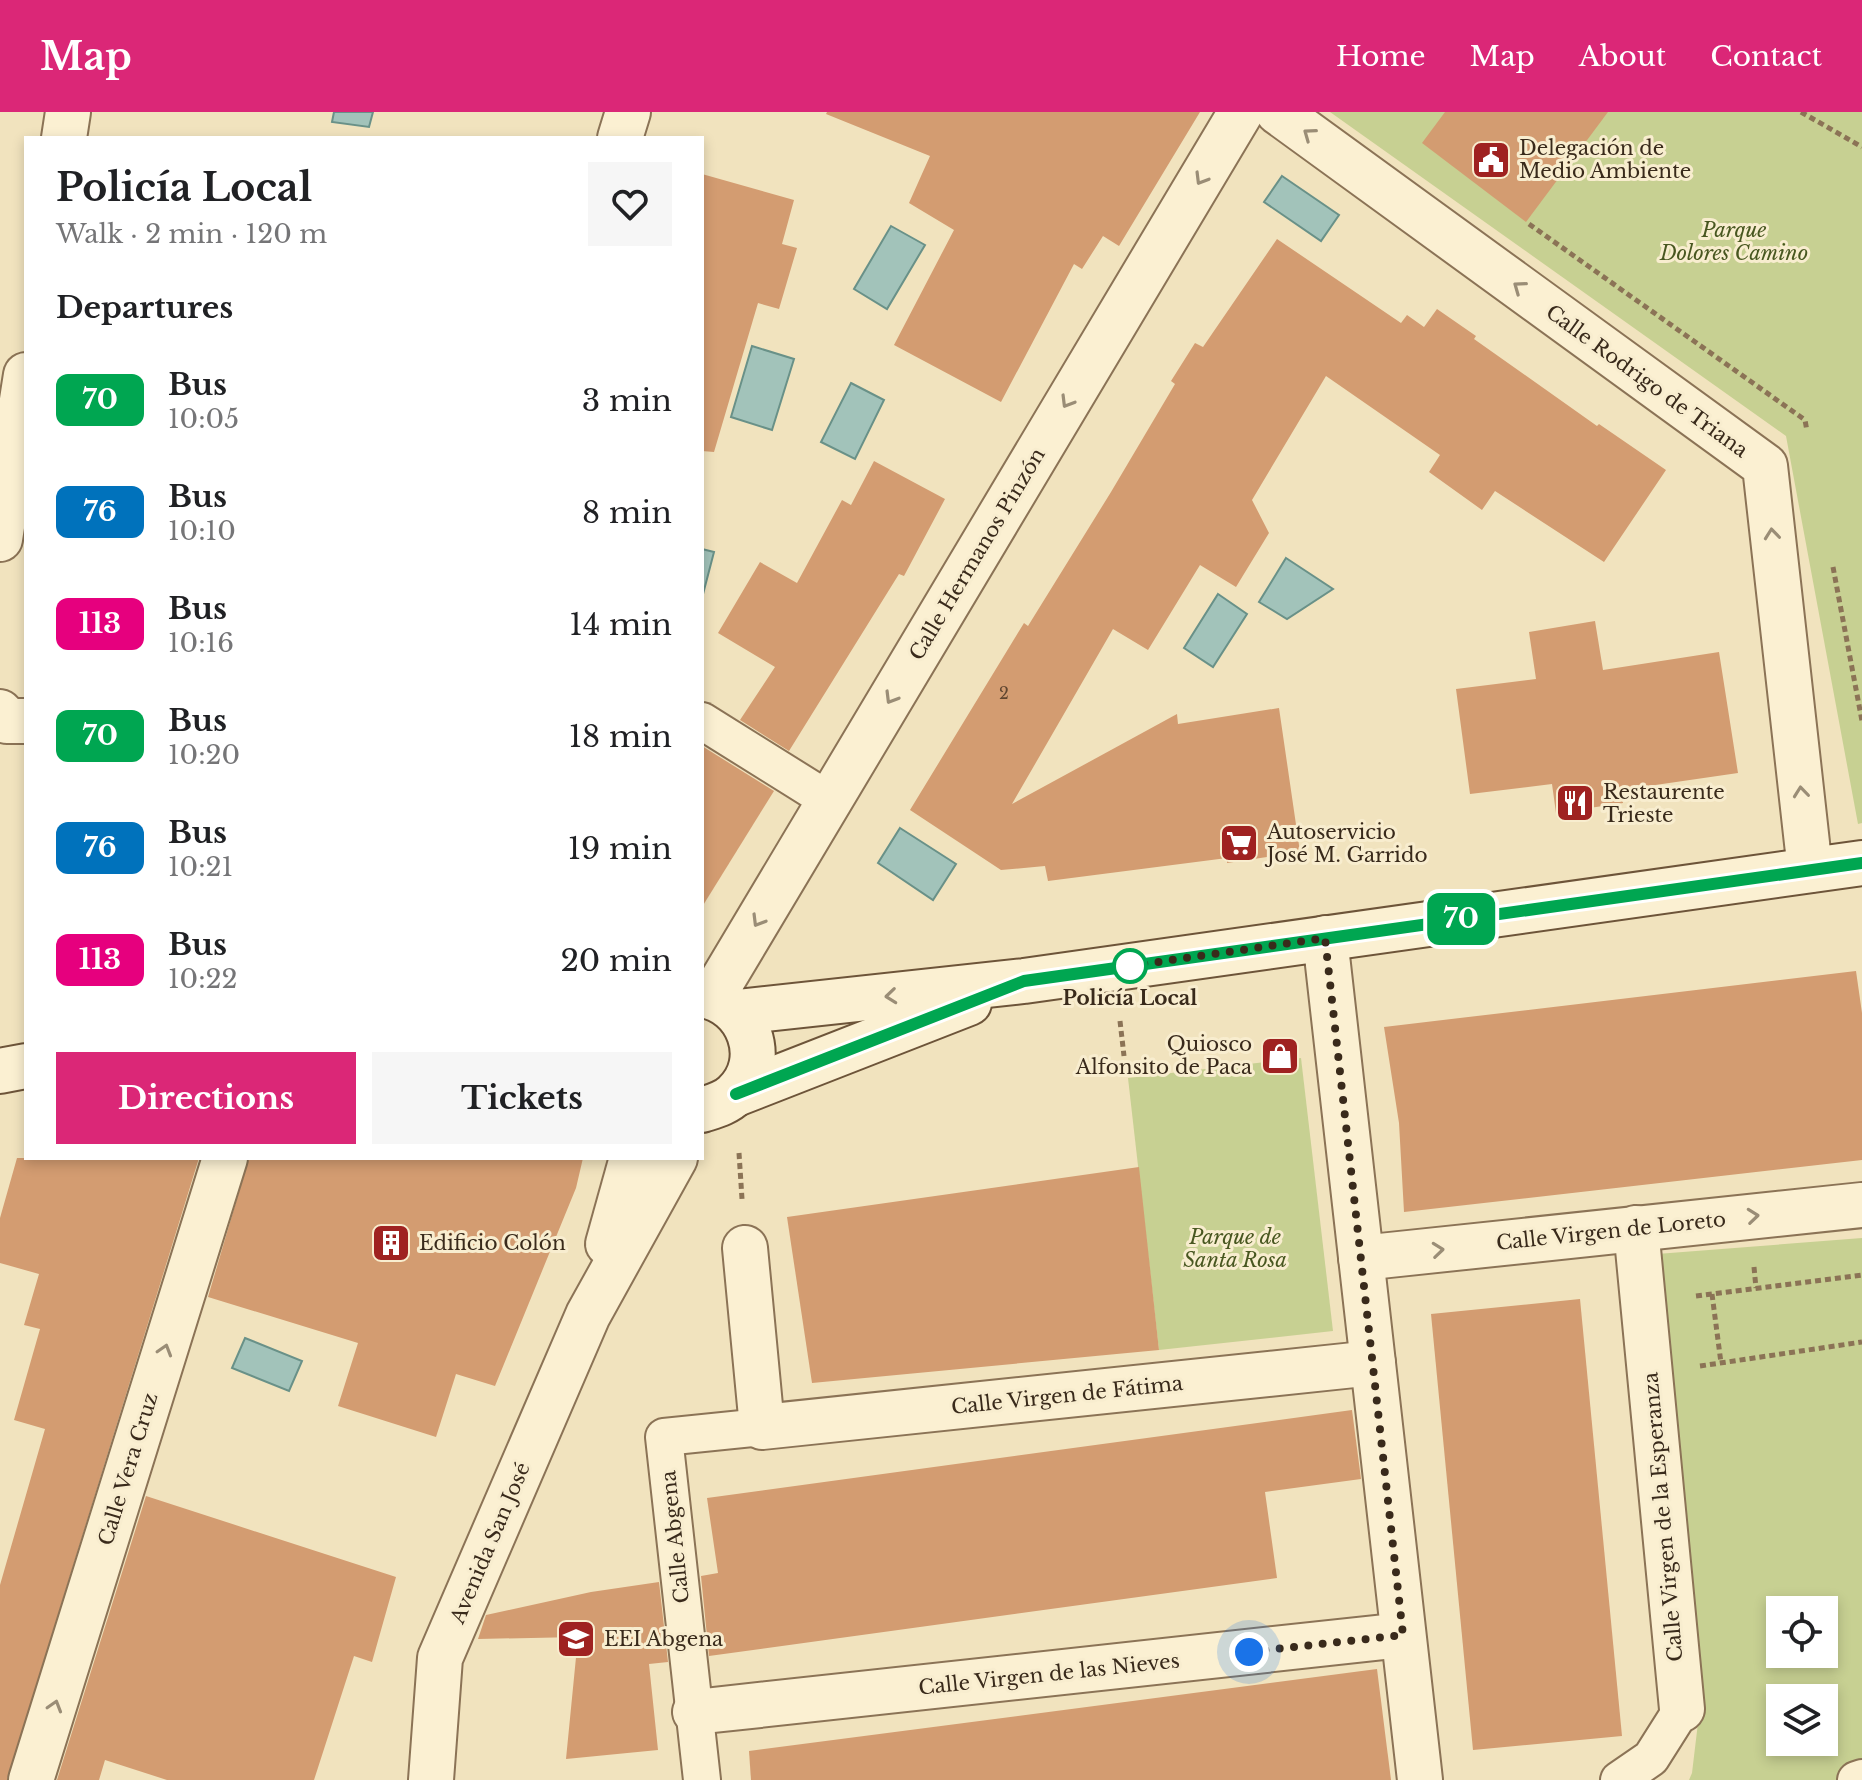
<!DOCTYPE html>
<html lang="en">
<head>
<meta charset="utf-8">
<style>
  :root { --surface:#fff; --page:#f6f6f6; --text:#202124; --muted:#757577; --accent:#db2777 }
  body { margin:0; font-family:"Libre Baskerville",serif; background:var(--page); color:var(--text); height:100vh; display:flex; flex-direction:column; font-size:30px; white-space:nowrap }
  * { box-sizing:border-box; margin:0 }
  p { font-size:26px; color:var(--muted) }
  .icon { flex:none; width:44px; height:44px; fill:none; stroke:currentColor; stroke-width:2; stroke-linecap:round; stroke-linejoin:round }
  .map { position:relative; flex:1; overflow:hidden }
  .panel { position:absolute; left:24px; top:24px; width:680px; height:1024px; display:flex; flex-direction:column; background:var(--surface); border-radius:0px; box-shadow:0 4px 12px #0003 }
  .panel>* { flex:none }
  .badge { padding:0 16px; border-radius:12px; font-size:28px; line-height:52px }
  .tools { position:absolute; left:1766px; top:1484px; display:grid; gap:16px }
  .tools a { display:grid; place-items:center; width:72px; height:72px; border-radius:0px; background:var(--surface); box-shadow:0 4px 12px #0003; font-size:40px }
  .you { position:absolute; width:40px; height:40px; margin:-20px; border:6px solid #fff; border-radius:50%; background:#1a73e8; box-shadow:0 0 0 12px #1a73e833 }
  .map>.badge { position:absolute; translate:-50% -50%; box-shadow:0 0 0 4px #fff }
  h2 { padding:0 32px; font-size:30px; line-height:72px }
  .round { display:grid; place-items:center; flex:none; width:84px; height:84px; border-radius:0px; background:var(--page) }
  .overview { display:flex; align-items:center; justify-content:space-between; height:136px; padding:0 32px }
  h1 { font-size:38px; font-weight:700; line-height:60px }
  .action { display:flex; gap:16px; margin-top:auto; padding:16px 32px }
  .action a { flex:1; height:92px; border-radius:0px; background:var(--accent); color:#fff; font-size:32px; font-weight:700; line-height:92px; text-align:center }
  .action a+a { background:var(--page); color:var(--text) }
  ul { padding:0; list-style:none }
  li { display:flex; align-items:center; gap:24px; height:112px; padding:0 32px }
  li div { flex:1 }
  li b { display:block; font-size:30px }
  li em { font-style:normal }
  li .badge { min-width:88px; font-weight:700; text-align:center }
  header { display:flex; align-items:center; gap:48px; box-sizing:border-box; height:112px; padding:0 40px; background:var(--accent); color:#fff }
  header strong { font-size:38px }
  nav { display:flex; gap:44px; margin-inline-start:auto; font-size:28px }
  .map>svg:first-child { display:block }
  .green { fill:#c7d092; fill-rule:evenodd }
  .water { fill:#a2c3ba; stroke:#699188; stroke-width:2 }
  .building { fill:#d39c71 }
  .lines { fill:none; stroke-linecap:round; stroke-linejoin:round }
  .pedestrian-casing { stroke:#8b7356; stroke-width:40 }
  .minor-casing { stroke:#8b7356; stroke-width:48 }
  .secondary-casing { stroke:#6d5439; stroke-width:48 }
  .path { stroke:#8b7356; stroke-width:5; stroke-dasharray:6 4; stroke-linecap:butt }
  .pedestrian { stroke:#fbf0d2; stroke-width:36 }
  .minor { stroke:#fbf0d2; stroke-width:44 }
  .secondary { stroke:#fbf0d2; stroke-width:44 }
  .oneway { stroke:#9a8d76 }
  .line-casing { stroke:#fff; stroke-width:18 }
  .line { stroke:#00a651; stroke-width:12 }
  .walk { stroke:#392a1b; stroke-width:8; stroke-dasharray:0 14.4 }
  .stop-dot { fill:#fff; stroke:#00a651; stroke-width:4 }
  .labels { text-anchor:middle; stroke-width:6; stroke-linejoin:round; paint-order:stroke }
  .number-label { font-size:16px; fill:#604630 }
  .poi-label { font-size:20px; fill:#392a1b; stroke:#f8edcf; text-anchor:start }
  .park-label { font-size:20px; font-style:italic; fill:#485720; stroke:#f8edcf }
  .street-label { font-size:20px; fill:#392a1b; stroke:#f8edcf }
  .stop-label { font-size:20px; font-weight:bold; fill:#392a1b; stroke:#f8edcf }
</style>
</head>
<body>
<header>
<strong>Map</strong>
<nav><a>Home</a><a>Map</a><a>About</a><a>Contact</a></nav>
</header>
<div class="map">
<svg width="1862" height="1668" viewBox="0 0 1862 1668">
  <rect width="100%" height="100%" fill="#f1e3be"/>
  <g class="green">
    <path d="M1330 0H1862V711L1858 712 1786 324Z"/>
    <path d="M1301 946 1333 1219 1159 1238 1128 966Z"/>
    <path d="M1862 1126V1668H1689L1692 1661 1700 1594 1657 1142ZM1780 1498H1824V1542H1780ZM1780 1586H1824V1630H1780Z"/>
  </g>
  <g class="water">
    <path d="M334 0H373L369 15 332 10Z"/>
    <path d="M1282 64 1339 103 1321 129 1264 90Z"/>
    <path d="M891 114 925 133 887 197 854 177Z"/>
    <path d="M752 234 794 247 772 318 731 305Z"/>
    <path d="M851 271 884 288 855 347 821 330Z"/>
    <path d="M702 437 714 440 702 486Z"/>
    <path d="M1286 446 1333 477 1287 507 1259 490Z"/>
    <path d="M1218 482 1247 502 1213 555 1184 536Z"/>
    <path d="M900 716 956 752 933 788 878 751Z"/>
    <path d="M245 1226 302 1249 289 1279 232 1256Z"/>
  </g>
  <g class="building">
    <path d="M827 0H1200L1119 134 1103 124 1082 157 1074 152 1001 290 894 233 954 118 909 91 930 44 826 2Z"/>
    <path d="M1445 0H1608L1526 110 1422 31Z"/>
    <path d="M702 62 794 88 782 132 797 136 779 197 758 191 714 340 702 339Z"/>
    <path d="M1277 127 1401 211 1407 203 1424 215 1437 197 1476 224 1474 227 1597 314 1599 312 1666 358 1604 450 1495 379 1482 398 1429 360 1440 343 1326 264 1252 388 1269 421 1236 475 1200 453 1148 538 1113 517 1012 692 1177 602 1178 612 1279 596 1300 740 1227 751V746L1048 769 1045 754 1001 758 910 698 1024 511 1028 514 1111 380 1175 272 1171 269 1195 231 1203 235Z"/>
    <path d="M874 349 945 387 904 464 899 462 789 639 740 608 775 555 718 521 760 450 797 471 842 388 851 393Z"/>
    <path d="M1595 509 1603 558 1719 540 1738 661 1621 678 1623 691 1556 701 1552 672 1470 682 1456 577 1536 567 1529 520Z"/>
    <path d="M702 634 774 679 702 795Z"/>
    <path d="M1856 859 1862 901V1048L1404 1100 1399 1011 1384 915Z"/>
    <path d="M17 1046H199L7 1668H0V1473L45 1317 14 1308 40 1217 24 1213 39 1162 0 1151V1106Z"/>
    <path d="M249 1046H583L576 1076 495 1274 456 1262 436 1325 338 1294 358 1231 208 1185Z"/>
    <path d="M1139 1055 1159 1238 812 1271 787 1105Z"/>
    <path d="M1580 1187 1622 1624 1473 1638 1431 1202Z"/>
    <path d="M1352 1298 1361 1367 1265 1380 1277 1466 709 1544 701 1464 718 1461 707 1386Z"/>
    <path d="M146 1384 396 1465 372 1550 354 1544 314 1668H167L105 1648 99 1668H57Z"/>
    <path d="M659 1470 668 1550 649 1552 658 1638 566 1647 578 1525 478 1527 486 1503 591 1480Z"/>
    <path d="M1377 1557 1391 1668H751L749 1639Z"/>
  </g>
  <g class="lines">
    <defs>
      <g id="pedestrian">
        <path d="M702 609 830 689"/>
        <path d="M702 1668 664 1325 762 1315"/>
        <path d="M1619 1668 1651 1646 1682 1597"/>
        <path d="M1856 1668 1862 1666"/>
      </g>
      <g id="minor">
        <path d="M1278 0 1765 354 1810 758"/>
        <path d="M64 26 68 0"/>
        <path d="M620 26 628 0"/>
        <path d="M0 427 26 263"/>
        <path d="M0 600 7 609H26"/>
        <path d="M1325 826 1420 1668"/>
        <path d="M713 884 1241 0"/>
        <path d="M1636 1116 1682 1597"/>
        <path d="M608 1132 632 1046"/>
        <path d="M745 1136 762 1315 1373 1251"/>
        <path d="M1361 1146 1862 1093"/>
        <path d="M695 1600 1403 1523"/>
        <path d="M31 1668 225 1046"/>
        <path d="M431 1668 440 1546 588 1203 675 1046"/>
      </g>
      <g id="secondary">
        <path d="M702 883C748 890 771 948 735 982 726 991 714 994 702 998"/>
        <path d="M737 900 1024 869 1862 751"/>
        <path d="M0 959 26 954"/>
        <path d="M736 982 969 891"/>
      </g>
    </defs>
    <use href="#pedestrian" class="pedestrian-casing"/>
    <use href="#minor" class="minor-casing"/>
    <use href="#secondary" class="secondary-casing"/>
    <g class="path">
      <path d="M1801 0 1862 35"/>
      <path d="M1529 112 1805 308 1807 319"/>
      <path d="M1833 455 1862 609"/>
      <path d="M1120 909 1124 944"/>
      <path d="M739 1041 742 1087"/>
      <path d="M1754 1155 1756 1176"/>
      <path d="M1712 1182 1721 1251"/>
      <path d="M1696 1184 1862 1163"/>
      <path d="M1700 1254 1862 1230"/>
    </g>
    <use href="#pedestrian" class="pedestrian"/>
    <use href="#minor" class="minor"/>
    <use href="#secondary" class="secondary"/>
  </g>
  <defs><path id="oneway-chevron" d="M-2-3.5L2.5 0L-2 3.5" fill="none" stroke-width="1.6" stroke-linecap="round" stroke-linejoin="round" transform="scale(2)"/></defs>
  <g class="oneway">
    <use href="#oneway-chevron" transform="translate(1309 22) rotate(-144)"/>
    <use href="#oneway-chevron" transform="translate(1201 67) rotate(121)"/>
    <use href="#oneway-chevron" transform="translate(1519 175) rotate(-144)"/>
    <use href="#oneway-chevron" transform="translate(1067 290) rotate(121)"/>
    <use href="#oneway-chevron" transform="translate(1772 422) rotate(-96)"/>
    <use href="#oneway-chevron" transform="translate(891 586) rotate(121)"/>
    <use href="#oneway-chevron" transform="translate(1801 680) rotate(-96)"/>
    <use href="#oneway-chevron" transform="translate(758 809) rotate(121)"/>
    <use href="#oneway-chevron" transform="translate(891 884) rotate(174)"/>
    <use href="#oneway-chevron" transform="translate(1753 1104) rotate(-6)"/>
    <use href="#oneway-chevron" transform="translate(1438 1138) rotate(-6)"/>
    <use href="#oneway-chevron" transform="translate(165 1238) rotate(-73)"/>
    <use href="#oneway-chevron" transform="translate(55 1594) rotate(-73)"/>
  </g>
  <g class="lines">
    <defs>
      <path id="line" d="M736 982 1024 869 1862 751"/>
    </defs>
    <use href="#line" class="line-casing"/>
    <use href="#line" class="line"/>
    <path class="walk" d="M1130 854 1325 826 1403 1523 1249 1540"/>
  </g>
  <defs>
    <symbol id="civic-square" viewBox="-11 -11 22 22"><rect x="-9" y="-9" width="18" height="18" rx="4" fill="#9f2221" stroke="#f8edcf"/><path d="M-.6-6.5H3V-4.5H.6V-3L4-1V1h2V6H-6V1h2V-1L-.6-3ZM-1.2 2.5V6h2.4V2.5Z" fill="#fff"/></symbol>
    <symbol id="restaurant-square" viewBox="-11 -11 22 22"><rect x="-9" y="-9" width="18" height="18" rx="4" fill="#9f2221" stroke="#f8edcf"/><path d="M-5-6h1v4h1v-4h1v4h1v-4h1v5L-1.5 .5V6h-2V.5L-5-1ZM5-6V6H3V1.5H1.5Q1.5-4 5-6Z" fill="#fff"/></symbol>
    <symbol id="supermarket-square" viewBox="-11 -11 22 22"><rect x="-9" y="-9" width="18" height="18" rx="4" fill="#9f2221" stroke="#f8edcf"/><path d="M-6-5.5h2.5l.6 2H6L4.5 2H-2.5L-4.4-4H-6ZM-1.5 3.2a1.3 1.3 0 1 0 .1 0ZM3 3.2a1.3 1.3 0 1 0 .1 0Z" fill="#fff"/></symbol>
    <symbol id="shop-square" viewBox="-11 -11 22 22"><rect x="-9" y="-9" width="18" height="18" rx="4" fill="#9f2221" stroke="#f8edcf"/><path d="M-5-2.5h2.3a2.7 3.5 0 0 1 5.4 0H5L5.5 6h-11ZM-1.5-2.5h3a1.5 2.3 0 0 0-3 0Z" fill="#fff"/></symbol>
    <symbol id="building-square" viewBox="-11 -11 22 22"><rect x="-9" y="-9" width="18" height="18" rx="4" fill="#9f2221" stroke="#f8edcf"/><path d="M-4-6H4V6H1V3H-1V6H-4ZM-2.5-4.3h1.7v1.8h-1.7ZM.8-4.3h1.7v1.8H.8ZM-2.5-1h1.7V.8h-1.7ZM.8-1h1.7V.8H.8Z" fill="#fff"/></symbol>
    <symbol id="school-square" viewBox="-11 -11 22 22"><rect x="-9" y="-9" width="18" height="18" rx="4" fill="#9f2221" stroke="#f8edcf"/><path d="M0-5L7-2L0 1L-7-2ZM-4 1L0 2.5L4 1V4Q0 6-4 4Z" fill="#fff"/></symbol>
  </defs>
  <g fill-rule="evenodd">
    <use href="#civic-square" x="1469" y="26" width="44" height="44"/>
    <use href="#restaurant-square" x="1553" y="669" width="44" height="44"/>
    <use href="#supermarket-square" x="1217" y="709" width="44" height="44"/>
    <use href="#shop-square" x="1258" y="922" width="44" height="44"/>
    <use href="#building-square" x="369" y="1109" width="44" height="44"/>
    <use href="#school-square" x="554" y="1505" width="44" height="44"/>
  </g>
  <circle class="stop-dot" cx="1130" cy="854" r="16"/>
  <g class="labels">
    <g class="number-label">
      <text x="1004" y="587">2</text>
    </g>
    <g class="poi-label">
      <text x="1519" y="43">Delegación de<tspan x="1519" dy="23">Medio Ambiente</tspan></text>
      <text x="1603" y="687">Restaurente<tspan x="1603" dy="23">Trieste</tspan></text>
      <text x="1267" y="727">Autoservicio<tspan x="1267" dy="23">José M. Garrido</tspan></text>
      <text x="1252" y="939" text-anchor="end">Quiosco<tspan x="1252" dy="23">Alfonsito de Paca</tspan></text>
      <text x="419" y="1138">Edificio Colón</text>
      <text x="604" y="1534">EEI Abgena</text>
    </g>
    <g class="park-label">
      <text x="1734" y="125">Parque<tspan x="1734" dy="23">Dolores Camino</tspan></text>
      <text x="1235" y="1132">Parque de<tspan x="1235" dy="23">Santa Rosa</tspan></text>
    </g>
    <g class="street-label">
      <text transform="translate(1647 269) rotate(36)" y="7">Calle Rodrigo de Triana</text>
      <text transform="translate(977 442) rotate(-59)" y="7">Calle Hermanos Pinzón</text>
      <text transform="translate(1611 1119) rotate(-6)" y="7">Calle Virgen de Loreto</text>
      <text transform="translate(1067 1283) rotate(-6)" y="7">Calle Virgen de Fátima</text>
      <text transform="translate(128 1357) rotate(-73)" y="7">Calle Vera Cruz</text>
      <text transform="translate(1663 1405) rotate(-95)" y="7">Calle Virgen de la Esperanza</text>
      <text transform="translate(675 1425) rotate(-96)" y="7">Calle Abgena</text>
      <text transform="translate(490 1431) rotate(-67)" y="7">Avenida San José</text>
      <text transform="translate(1049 1562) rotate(-6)" y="7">Calle Virgen de las Nieves</text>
    </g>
    <g class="stop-label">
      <text x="1130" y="893">Policía Local</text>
    </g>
  </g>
</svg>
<div class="tools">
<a><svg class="icon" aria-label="locate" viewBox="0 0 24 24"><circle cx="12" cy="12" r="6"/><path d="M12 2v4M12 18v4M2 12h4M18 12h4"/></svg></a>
<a><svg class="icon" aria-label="layers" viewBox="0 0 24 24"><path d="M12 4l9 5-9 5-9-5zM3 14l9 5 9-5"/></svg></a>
</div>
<div class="you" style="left:1249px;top:1540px"></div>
<b class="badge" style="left:1461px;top:807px;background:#00a651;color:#fff">70</b>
<section class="panel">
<div class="overview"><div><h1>Policía Local</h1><p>Walk · 2 min · 120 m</p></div><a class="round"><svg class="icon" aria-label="heart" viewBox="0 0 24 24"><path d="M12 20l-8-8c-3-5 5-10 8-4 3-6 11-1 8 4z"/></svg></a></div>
<h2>Departures</h2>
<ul>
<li><span class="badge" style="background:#00a651;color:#fff">70</span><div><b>Bus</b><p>10:05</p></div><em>3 min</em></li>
<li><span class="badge" style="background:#0072bc;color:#fff">76</span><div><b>Bus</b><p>10:10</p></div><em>8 min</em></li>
<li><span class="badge" style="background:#e6007e;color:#fff">113</span><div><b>Bus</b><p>10:16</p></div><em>14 min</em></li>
<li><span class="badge" style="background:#00a651;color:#fff">70</span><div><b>Bus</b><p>10:20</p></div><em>18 min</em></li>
<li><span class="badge" style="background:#0072bc;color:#fff">76</span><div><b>Bus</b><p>10:21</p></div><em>19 min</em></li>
<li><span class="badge" style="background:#e6007e;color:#fff">113</span><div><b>Bus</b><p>10:22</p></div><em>20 min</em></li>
</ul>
<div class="action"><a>Directions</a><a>Tickets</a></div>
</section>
</div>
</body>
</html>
